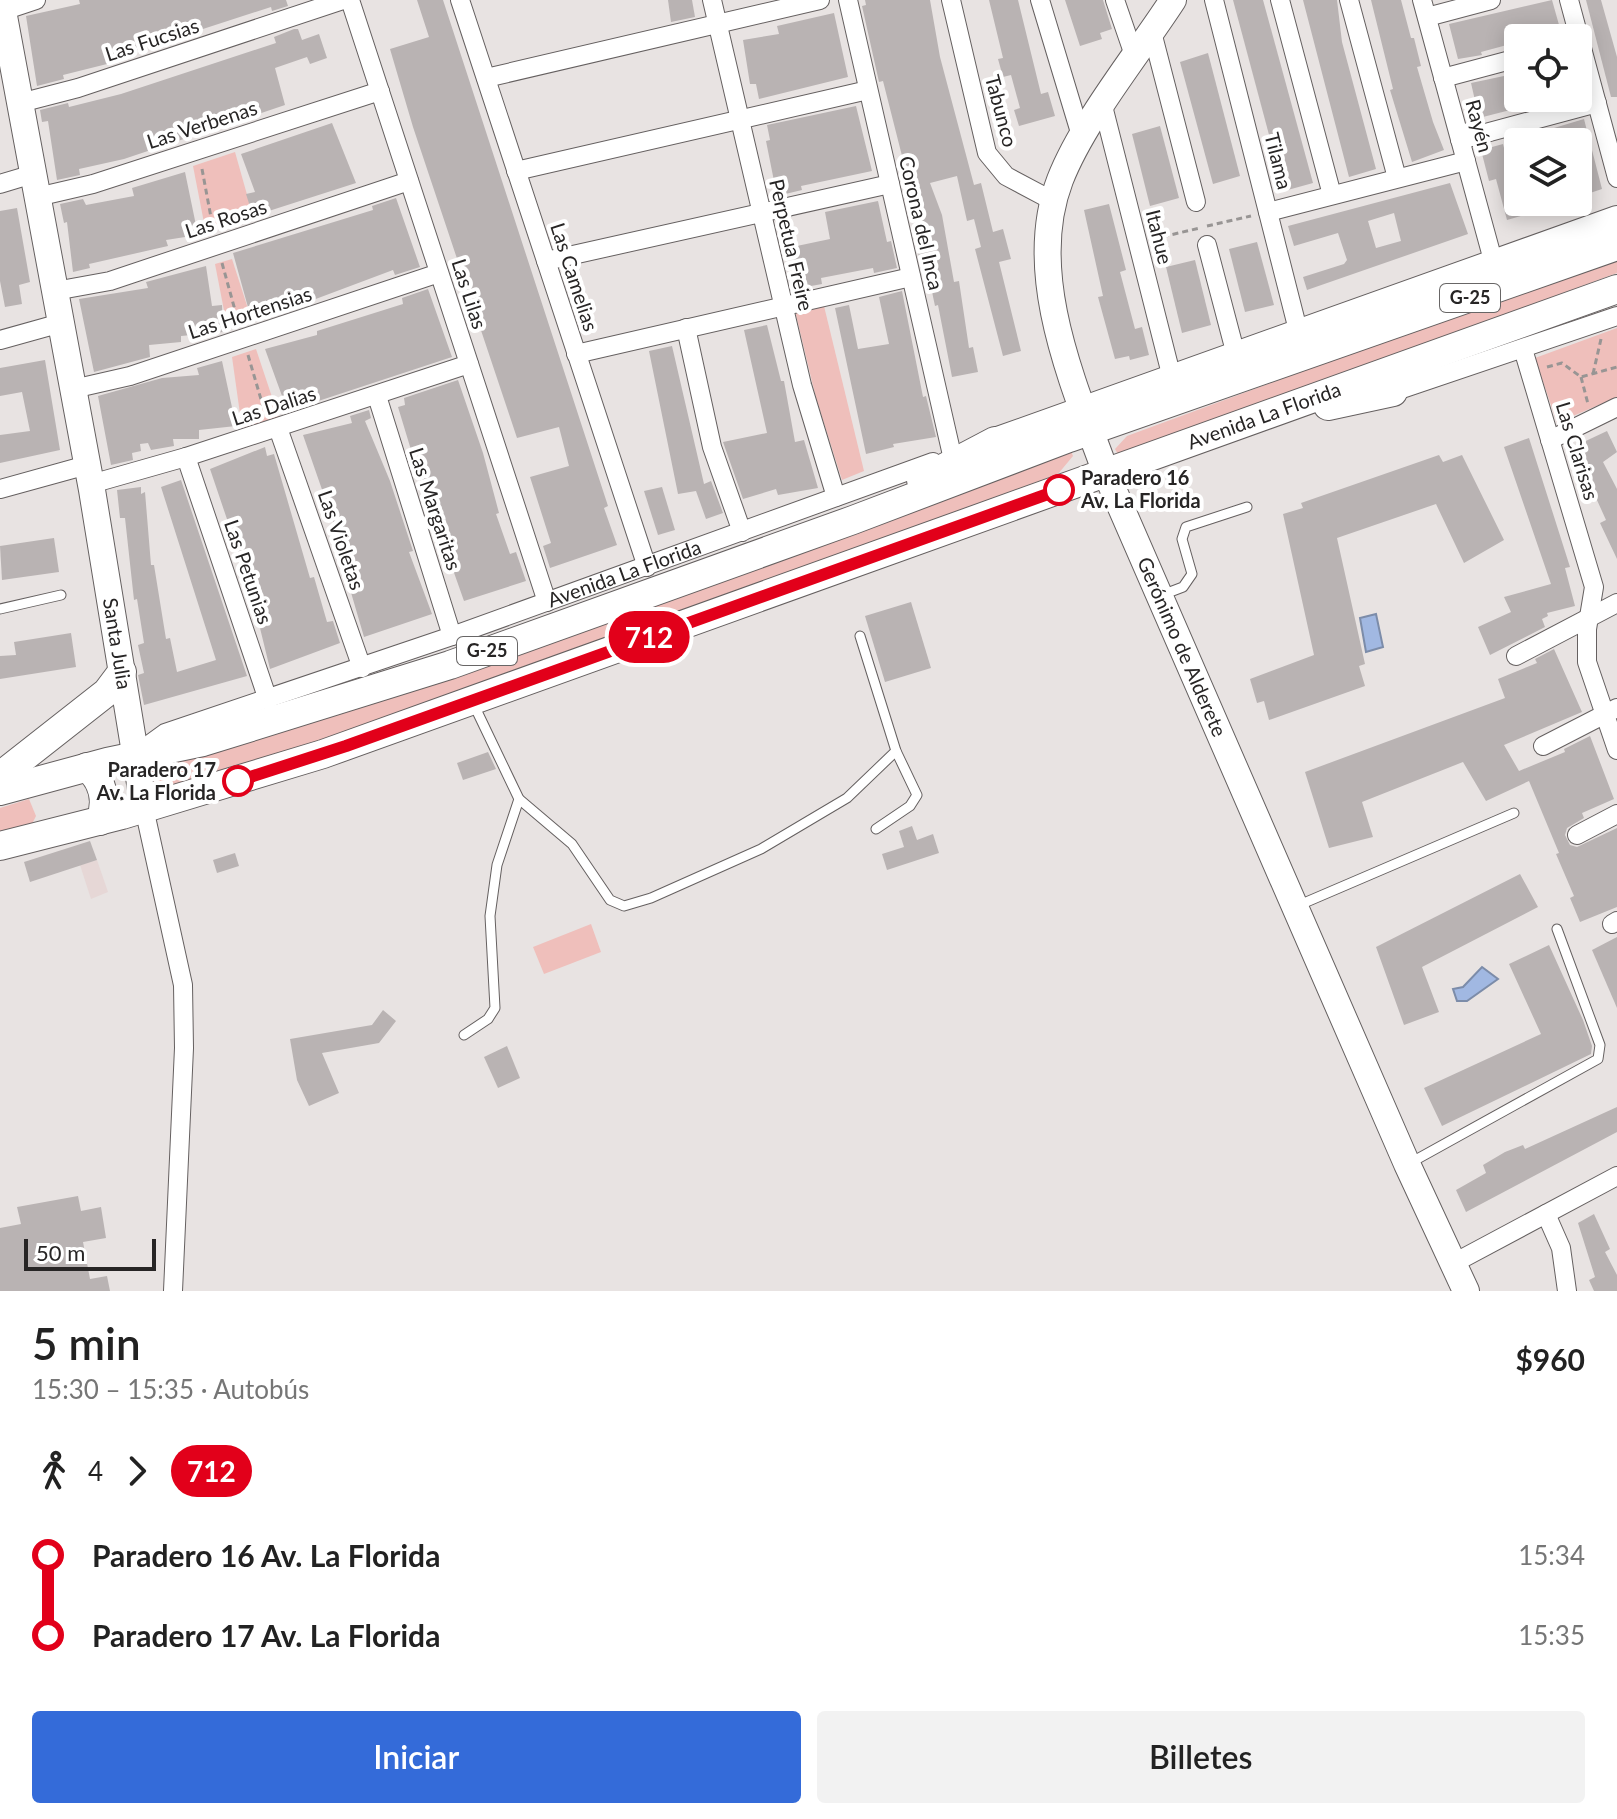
<!DOCTYPE html>
<html lang="es">
<head>
<meta charset="utf-8">
<style>
  :root { --surface:#fff; --page:#f2f2f2; --text:#222; --muted:#767676; --accent:#346bd9 }
  body { margin:0; font-family:Lato,sans-serif; background:var(--page); color:var(--text); height:100vh; display:flex; flex-direction:column; font-size:30px; white-space:nowrap }
  * { box-sizing:border-box; margin:0 }
  p { font-size:26px; color:var(--muted) }
  .icon { flex:none; width:44px; height:44px; fill:none; stroke:currentColor; stroke-width:2; stroke-linecap:round; stroke-linejoin:round }
  .map { position:relative; height:1291px; overflow:hidden }
  .sheet { display:flex; flex-direction:column; background:var(--surface); flex:1 }
  .sheet>* { flex:none }
  .badge { padding:0 16px; border-radius:26px; font-size:28px; line-height:52px }
  .controls { position:absolute; left:1504px; top:24px; display:grid; gap:16px }
  .controls a { display:grid; place-items:center; width:88px; height:88px; border-radius:8px; background:var(--surface); box-shadow:0 4px 20px #0003; font-size:40px }
  .scale { position:absolute; left:24px; bottom:20px; width:132px; box-sizing:border-box; padding-left:8px; border:4px solid #272525; border-top:0; font-size:22px; line-height:28px; white-space:nowrap; color:#272525; -webkit-text-stroke:6px #fff; paint-order:stroke }
  .map>.badge { position:absolute; translate:-50% -50%; box-shadow:0 0 0 4px #fff }
  .legs { display:flex; align-items:center; gap:12px; height:88px; padding:0 32px; font-size:26px }
  .legs p { margin-inline-start:auto }
  .headline { display:flex; align-items:center; justify-content:space-between; height:136px; padding:0 32px }
  h1 { font-size:44px; font-weight:600; line-height:60px }
  .action { display:flex; gap:16px; margin-top:auto; padding:16px 32px }
  .action a { flex:1; height:92px; border-radius:8px; background:var(--accent); color:#fff; font-size:32px; font-weight:600; line-height:92px; text-align:center }
  .action a+a { background:var(--page); color:var(--text) }
  ul { padding:0 32px; list-style:none }
  li { display:flex; align-items:center; gap:28px; height:80px; font-size:30px }
  li i { display:grid; place-items:center; width:12px; height:100%; margin:0 10px; background:currentColor }
  li i::after { content:''; width:20px; height:20px; margin:-10px; border:6px solid; border-radius:50%; background:var(--surface) }
  li p { margin-inline-start:auto }
  li:first-child i { background:linear-gradient(#0000 50%,currentColor 0) }
  li:last-child i { background:linear-gradient(currentColor 50%,#0000 0) }
  .map>svg:first-child { display:block }
  .built { fill:#e6d7d6 }
  .green { fill:#efbfbb }
  .water { fill:#a1b8e2; stroke:#7c8ca9; stroke-width:2 }
  .building { fill:#b9b3b3; fill-rule:evenodd }
  .lines { fill:none; stroke-linecap:round; stroke-linejoin:round }
  .lane-casing { stroke:#656060; stroke-width:11 }
  .street-casing { stroke:#656060; stroke-width:20 }
  .secondary-casing { stroke:#656060; stroke-width:28 }
  .primary-casing { stroke:#656060; stroke-width:30 }
  .path { stroke:#989594; stroke-width:3; stroke-dasharray:6 4; stroke-linecap:butt }
  .lane { stroke:#fff; stroke-width:9 }
  .street { stroke:#fff; stroke-width:18 }
  .secondary { stroke:#fff; stroke-width:26 }
  .primary { stroke:#fff; stroke-width:28 }
  .line-1-casing { stroke:#fff; stroke-width:18 }
  .line-1 { stroke:#e2001a; stroke-width:12 }
  .stop-1-dot { fill:#fff; stroke:#e2001a; stroke-width:4 }
  .labels { text-anchor:middle; stroke-width:8; stroke-linejoin:round; paint-order:stroke }
  .shield { fill:#fff; stroke:#686666; stroke-width:2 }
  .shield-label { font-size:18px; font-weight:bold; fill:#272525 }
  .street-label { font-size:20px; fill:#272525; stroke:#fff }
  .stop-label { font-size:20px; font-weight:bold; fill:#272525; stroke:#fff; text-anchor:start }
</style>
</head>
<body>
<div class="map">
<svg width="1617" height="1291" viewBox="0 0 1617 1291">
  <rect width="100%" height="100%" fill="#e8e3e2"/>
  <path class="built" d="M97 860 108 892 91 899 80 865Z"/>
  <g class="green">
    <path d="M235 152 253 216 206 233 193 166Z"/>
    <path d="M1617 255V273L1120 458 1115 449 1127 436Z"/>
    <path d="M232 259 251 318 227 326 215 264Z"/>
    <path d="M824 306 864 471 842 480 816 398 795 311Z"/>
    <path d="M1617 328V397L1557 423 1535 358Z"/>
    <path d="M256 349 279 418 242 428 232 357Z"/>
    <path d="M1071 451 1073 456 1058 474 390 720 150 793 145 771 294 727Z"/>
    <path d="M29 799 36 816 29 830 0 837V808Z"/>
    <path d="M591 924 601 952 544 974 533 947Z"/>
  </g>
  <g class="water">
    <path d="M1376 614 1383 647 1366 652 1360 618Z"/>
    <path d="M1482 967 1498 979 1467 1001H1457L1453 989 1463 987Z"/>
  </g>
  <g class="building">
    <path d="M79 0H286L288 6 272 11 271 7 126 54 127 59 63 75 64 79 37 86 26 16 80 4Z"/>
    <path d="M417 0H443L608 506 604 508 617 545 550 568 543 546 551 543 530 477 569 466 559 427 517 438 413 127 390 49 429 37Z"/>
    <path d="M668 0H692L695 17 671 22Z"/>
    <path d="M865 0H930L940 57 974 185 981 183 993 232 1003 229 1011 259 999 262 1021 351 1003 356 975 249 981 247 974 219 967 221 957 176 930 183 942 215 954 282 959 281 969 348 973 347 978 372 952 377 938 305 935 306 927 268 922 269 914 236H918V219L883 81 879 82 862 6 866 5Z"/>
    <path d="M989 0H1018L1041 94 1048 92 1055 116 1019 126 1014 110 1020 108 1011 75 1003 77 998 59 1003 58Z"/>
    <path d="M1065 0H1103L1112 29 1100 33 1102 39 1080 46Z"/>
    <path d="M1233 0H1263L1313 183 1284 191Z"/>
    <path d="M1303 0H1337L1342 42 1376 169 1349 177Z"/>
    <path d="M1371 0H1401L1411 38H1414L1421 66 1417 67 1433 122 1444 150 1412 162 1390 90 1393 89Z"/>
    <path d="M1552 0 1561 32 1540 38H1517L1518 42 1481 52 1482 55 1458 59 1449 24Z"/>
    <path d="M1586 0H1601L1617 57V97H1611Z"/>
    <path d="M834 13 848 77 759 99 756 84H750L743 40 779 34 777 26Z"/>
    <path d="M294 29H298L302 40 319 34 327 58 310 64 307 57 275 68 285 105 124 159 79 169 80 175 57 180 48 121 42 122 40 110 68 103 69 107 121 94 276 43 274 37Z"/>
    <path d="M1208 53 1240 176 1213 184 1180 62Z"/>
    <path d="M1518 73V108L1479 118 1471 83Z"/>
    <path d="M856 106 872 171 801 186 802 190 777 196 766 141 770 140 767 125Z"/>
    <path d="M1584 119 1602 189 1578 197V142H1522L1521 138Z"/>
    <path d="M332 123 356 183 253 216 246 194 255 192 241 154Z"/>
    <path d="M1160 126 1179 198 1150 206 1132 134Z"/>
    <path d="M1503 144 1518 202H1555L1556 206 1507 220 1496 179 1489 181 1481 150Z"/>
    <path d="M185 172 198 235 166 240 168 246 89 264 90 268 73 272 67 222 64 223 60 204 83 199 86 205 134 196 132 188Z"/>
    <path d="M1450 183 1468 234 1307 290 1303 277 1344 264 1347 260 1338 233 1294 246 1288 226ZM1394 213 1401 241 1376 248 1368 221Z"/>
    <path d="M396 198 420 267 395 275 393 270 297 306 251 318 233 253 373 210 372 206Z"/>
    <path d="M878 201 887 242 891 241 897 268 874 273 873 268 821 278 822 284 800 288 792 247 830 239 825 212Z"/>
    <path d="M1109 204 1126 270 1120 272 1135 329 1142 327 1149 355 1130 360 1129 356 1115 359 1098 297 1103 296 1084 210Z"/>
    <path d="M17 208 30 282 19 285 22 304 5 307 0 281V211Z"/>
    <path d="M1257 242 1274 305 1245 312 1229 249Z"/>
    <path d="M1195 260 1211 325 1182 333 1166 267Z"/>
    <path d="M206 266 212 306 222 305 223 332 181 336V342L149 345 150 357 94 372 79 299 148 288 146 282Z"/>
    <path d="M428 289 452 357 294 409 293 404 286 407 265 349 317 335V331L403 304 402 298Z"/>
    <path d="M902 291 923 397 926 396 936 437 893 444 894 447 866 454 835 308 849 305 858 349 889 344 879 297Z"/>
    <path d="M767 325 781 381H784L795 442 804 440 818 488 778 495 776 489 743 499 723 442 767 433 744 330Z"/>
    <path d="M672 346 704 484 711 481 723 513 706 519 696 491 678 494 649 351Z"/>
    <path d="M45 360 60 450 0 463V435L30 431 22 392 0 396V368Z"/>
    <path d="M222 361 236 426 199 430V439H173L174 446 151 450 148 443 140 444 141 451 132 453 133 460 111 465 98 396 162 378 199 375 197 368Z"/>
    <path d="M458 380 483 453 499 513 496 514 510 554 516 552 526 581 464 601 452 567 448 568 440 542 436 544 431 530 435 529 398 407 405 405 404 398Z"/>
    <path d="M369 410 371 418 365 421 390 481 413 551 409 552 432 614 364 637 345 572 350 570 303 435 352 423 350 416Z"/>
    <path d="M1607 431 1617 452 1603 462 1617 489V559L1600 523 1606 520 1573 447Z"/>
    <path d="M1529 438 1570 567 1565 568 1575 606 1547 613 1548 616 1542 619 1545 627 1490 655 1478 627 1511 612 1504 597 1551 584 1504 447Z"/>
    <path d="M265 447 267 456 274 454 310 578 314 577 327 622 333 621 340 643 270 669 250 587 210 469Z"/>
    <path d="M1439 455 1443 462 1462 455 1504 540 1464 563 1436 504 1337 538 1365 664 1359 666 1365 686 1269 720 1264 701 1257 703 1250 679 1314 655 1283 514 1303 508 1301 503Z"/>
    <path d="M181 480 247 676 144 705 138 675 144 673 138 645 144 643 137 599 134 600 125 518H120L117 490 141 487V494L145 492 151 565H154L166 639 170 638 177 672 216 660 161 487Z"/>
    <path d="M662 487 675 530 658 535 644 491Z"/>
    <path d="M54 538 59 572 2 580 0 546Z"/>
    <path d="M911 602 931 668 885 682 865 616Z"/>
    <path d="M71 633 76 667 0 679V656L16 655 14 642Z"/>
    <path d="M1554 649 1582 712 1504 745 1519 771 1565 752 1564 749 1590 736 1614 799 1582 813 1584 818 1567 828 1565 835 1570 845 1577 847 1617 828V907L1580 922 1570 898 1574 896 1556 854 1559 853 1529 781 1486 801 1463 762 1362 802 1373 837 1329 848 1305 772 1505 698 1498 679 1537 663 1535 659Z"/>
    <path d="M488 752 496 769 463 780 457 763Z"/>
    <path d="M912 826 917 840 933 834 939 853 887 870 882 854 904 847 899 831Z"/>
    <path d="M90 841 97 860 30 882 24 862Z"/>
    <path d="M235 853 239 866 217 873 213 860Z"/>
    <path d="M1520 874 1538 907 1422 967 1439 1012 1404 1025 1376 947Z"/>
    <path d="M1617 937V1008L1592 950Z"/>
    <path d="M1549 945 1583 1020 1592 1046 1591 1054 1442 1126 1424 1088 1541 1034 1509 964Z"/>
    <path d="M383 1010 396 1021 379 1043 322 1053 339 1093 309 1106 297 1080 290 1039 372 1025Z"/>
    <path d="M507 1046 520 1078 498 1088 484 1057Z"/>
    <path d="M1617 1107V1132L1466 1212 1456 1190 1486 1173 1483 1165 1505 1152 1523 1145 1525 1149Z"/>
    <path d="M78 1196 81 1211 101 1207 106 1238 83 1242 90 1279 107 1276 110 1291H0V1228L21 1224 17 1207Z"/>
    <path d="M1594 1214 1610 1249 1605 1252 1617 1275V1291H1594L1589 1280 1595 1277 1578 1223Z"/>
  </g>
  <g class="lines">
    <defs>
      <g id="lane">
        <path d="M1162 595 1183 587 1192 574 1182 539 1186 527 1247 507"/>
        <path d="M0 609 61 595"/>
        <path d="M860 636 896 751 917 795 910 806 876 829"/>
        <path d="M473 703 519 799 572 844 610 900 624 906 651 898 761 849 847 798 896 751"/>
        <path d="M1297 906 1514 813"/>
        <path d="M464 1035 488 1019 495 1008 490 916 497 865 519 799"/>
        <path d="M1410 1163 1598 1059 1600 1045 1557 929"/>
      </g>
      <g id="street">
        <path d="M350 0 547 602"/>
        <path d="M460 0 647 567"/>
        <path d="M712 0 802 385 836 497"/>
        <path d="M848 0 952 455"/>
        <path d="M951 0 987 153 1006 176 1053 201"/>
        <path d="M1040 0 1082 139"/>
        <path d="M1115 0 1135 58"/>
        <path d="M1214 0 1299 334"/>
        <path d="M1280 0 1332 195"/>
        <path d="M1349 0 1397 178"/>
        <path d="M1422 0 1494 264"/>
        <path d="M1569 0 1617 178"/>
        <path d="M3 11 36 0"/>
        <path d="M1427 17 1491 0"/>
        <path d="M1152 32 1196 202"/>
        <path d="M486 78 820 0"/>
        <path d="M1443 78 1518 58"/>
        <path d="M20 103 78 88 343 0"/>
        <path d="M1103 106 1172 378"/>
        <path d="M1460 140 1597 103"/>
        <path d="M516 171 868 90"/>
        <path d="M0 184 33 174"/>
        <path d="M37 197 93 184 380 91"/>
        <path d="M1268 212 1466 161"/>
        <path d="M1207 245 1236 355"/>
        <path d="M546 261 890 184"/>
        <path d="M55 291 110 281 409 181"/>
        <path d="M686 328 712 447 742 532"/>
        <path d="M0 340 61 323"/>
        <path d="M1523 349 1594 587 1587 629V662L1617 750"/>
        <path d="M576 354 911 277"/>
        <path d="M73 389 130 376 439 273"/>
        <path d="M1393 392 1617 316"/>
        <path d="M377 396 452 636"/>
        <path d="M278 428 362 668"/>
        <path d="M1550 440 1617 407"/>
        <path d="M186 457 268 700"/>
        <path d="M91 484 186 457 469 364"/>
        <path d="M0 489 87 465"/>
        <path d="M1516 656 1617 603"/>
        <path d="M1543 746 1617 708"/>
        <path id="s1" d="M136 754 165 733 452 636 933 462"/>
        <path d="M144 808 183 985 184 1048 173 1291"/>
        <path d="M1577 835 1617 814"/>
        <path d="M1612 924 1617 921"/>
        <path d="M1546 1214 1561 1248 1567 1291"/>
        <path d="M1454 1263 1617 1176"/>
      </g>
      <g id="secondary">
        <path id="s2" d="M1 0 92 490 144 808"/>
        <path id="s3" d="M1173 0C1138 54 1083 121 1060 180 1024 274 1074 385 1106 473L1407 1164 1466 1291"/>
        <path d="M995 441 1617 219"/>
      </g>
      <g id="primary">
        <path d="M1236 355 1287 347"/>
        <path d="M1328 406 1393 392"/>
        <path d="M921 480 995 441"/>
        <path d="M87 767C103 781 108 801 100 821"/>
        <path d="M0 776 107 692 122 672"/>
        <path d="M0 791 107 762 203 742 450 665 853 520 1069 438 1617 246"/>
        <path id="s4" d="M0 846 122 815 323 754 1617 289"/>
      </g>
    </defs>
    <use href="#lane" class="lane-casing"/>
    <use href="#street" class="street-casing"/>
    <use href="#secondary" class="secondary-casing"/>
    <use href="#primary" class="primary-casing"/>
    <g class="path">
      <path d="M202 169 213 228"/>
      <path d="M1207 226 1251 216"/>
      <path d="M1153 239 1200 228"/>
      <path d="M222 263 238 321"/>
      <path d="M248 355 265 413"/>
      <path d="M1547 367 1562 363 1581 377 1617 367"/>
      <path d="M1593 374 1601 339"/>
      <path d="M1581 377 1588 404"/>
    </g>
    <use href="#lane" class="lane"/>
    <use href="#street" class="street"/>
    <use href="#secondary" class="secondary"/>
    <use href="#primary" class="primary"/>
  </g>
  <g class="lines">
    <defs>
      <path id="line-1" d="M238 781 346 746 1059 490"/>
    </defs>
    <use href="#line-1" class="line-1-casing"/>
    <use href="#line-1" class="line-1"/>
  </g>
  <g class="stop-1-dot">
    <circle cx="1059" cy="490" r="14"/>
    <circle cx="238" cy="781" r="14"/>
  </g>
  <g class="labels">
    <g class="shield">
      <rect x="1440" y="284" width="60" height="28" rx="6"/>
      <rect x="457" y="637" width="60" height="28" rx="6"/>
    </g>
    <g class="shield-label">
      <text x="1470" y="304">G-25</text>
      <text x="487" y="657">G-25</text>
    </g>
    <g class="street-label">
      <text transform="translate(152 40) rotate(-18)" y="7">Las Fucsias</text>
      <text transform="translate(1001 111) rotate(75)" y="7">Tabunco</text>
      <text transform="translate(202 125) rotate(-18)" y="7">Las Verbenas</text>
      <text transform="translate(1479 126) rotate(75)" y="7">Rayén</text>
      <text transform="translate(1278 161) rotate(76)" y="7">Tilama</text>
      <text transform="translate(226 219) rotate(-18)" y="7">Las Rosas</text>
      <text transform="translate(921 223) rotate(77)" y="7">Corona del Inca</text>
      <text transform="translate(1159 237) rotate(76)" y="7">Itahue</text>
      <text transform="translate(791 245) rotate(77)" y="7">Perpetua Freire</text>
      <text transform="translate(574 277) rotate(72)" y="7">Las Camelias</text>
      <text transform="translate(469 294) rotate(72)" y="7">Las Lilas</text>
      <text transform="translate(250 313) rotate(-18)" y="7">Las Hortensias</text>
      <text transform="translate(274 406) rotate(-18)" y="7">Las Dalias</text>
      <text dy="7" stroke="none"><textPath href="#s4" startOffset="1336">Avenida La Florida</textPath></text>
      <text transform="translate(1577 451) rotate(73)" y="7">Las Clarisas</text>
      <text transform="translate(435 509) rotate(72)" y="7">Las Margaritas</text>
      <text transform="translate(341 540) rotate(71)" y="7">Las Violetas</text>
      <text transform="translate(248 572) rotate(71)" y="7">Las Petunias</text>
      <text dy="7" stroke="none"><textPath href="#s1" startOffset="522">Avenida La Florida</textPath></text>
      <text dy="7" stroke="none"><textPath href="#s2" startOffset="654">Santa Julia</textPath></text>
      <text dy="7" stroke="none"><textPath href="#s3" startOffset="706">Gerónimo de Alderete</textPath></text>
    </g>
    <g class="stop-label">
      <text x="1081" y="485">Paradero 16<tspan x="1081" dy="23">Av. La Florida</tspan></text>
      <text x="216" y="777" text-anchor="end">Paradero 17<tspan x="216" dy="23">Av. La Florida</tspan></text>
    </g>
  </g>
</svg>
<div class="controls">
<a><svg class="icon" aria-label="locate" viewBox="0 0 24 24"><circle cx="12" cy="12" r="6"/><path d="M12 2v4M12 18v4M2 12h4M18 12h4"/></svg></a>
<a><svg class="icon" aria-label="layers" viewBox="0 0 24 24"><path d="M12 4l9 5-9 5-9-5zM3 14l9 5 9-5"/></svg></a>
</div>
<div class="scale">50 m</div>
<b class="badge" style="left:649px;top:637px;background:#e2001a;color:#fff">712</b>
</div>
<section class="sheet">
<div class="headline"><div><h1>5 min</h1><p>15:30 – 15:35 · Autobús</p></div><b>$960</b></div>
<div class="legs"><svg class="icon" aria-label="walk" viewBox="0 0 24 24"><circle cx="13" cy="4" r="2"/><path d="M13 8l-2 6 4 7M11 14l-3 7M7 12l3-4h3l4 4"/></svg>4<svg class="icon" aria-label="forward" viewBox="0 0 24 24"><path d="M9 5l7 7-7 7"/></svg><b class="badge" style="background:#e2001a;color:#fff">712</b></div>
<ul>
<li><i style="color:#e2001a"></i><b>Paradero 16 Av. La Florida</b><p>15:34</p></li>
<li><i style="color:#e2001a"></i><b>Paradero 17 Av. La Florida</b><p>15:35</p></li>
</ul>
<div class="action"><a>Iniciar</a><a>Billetes</a></div>
</section>
</body>
</html>
